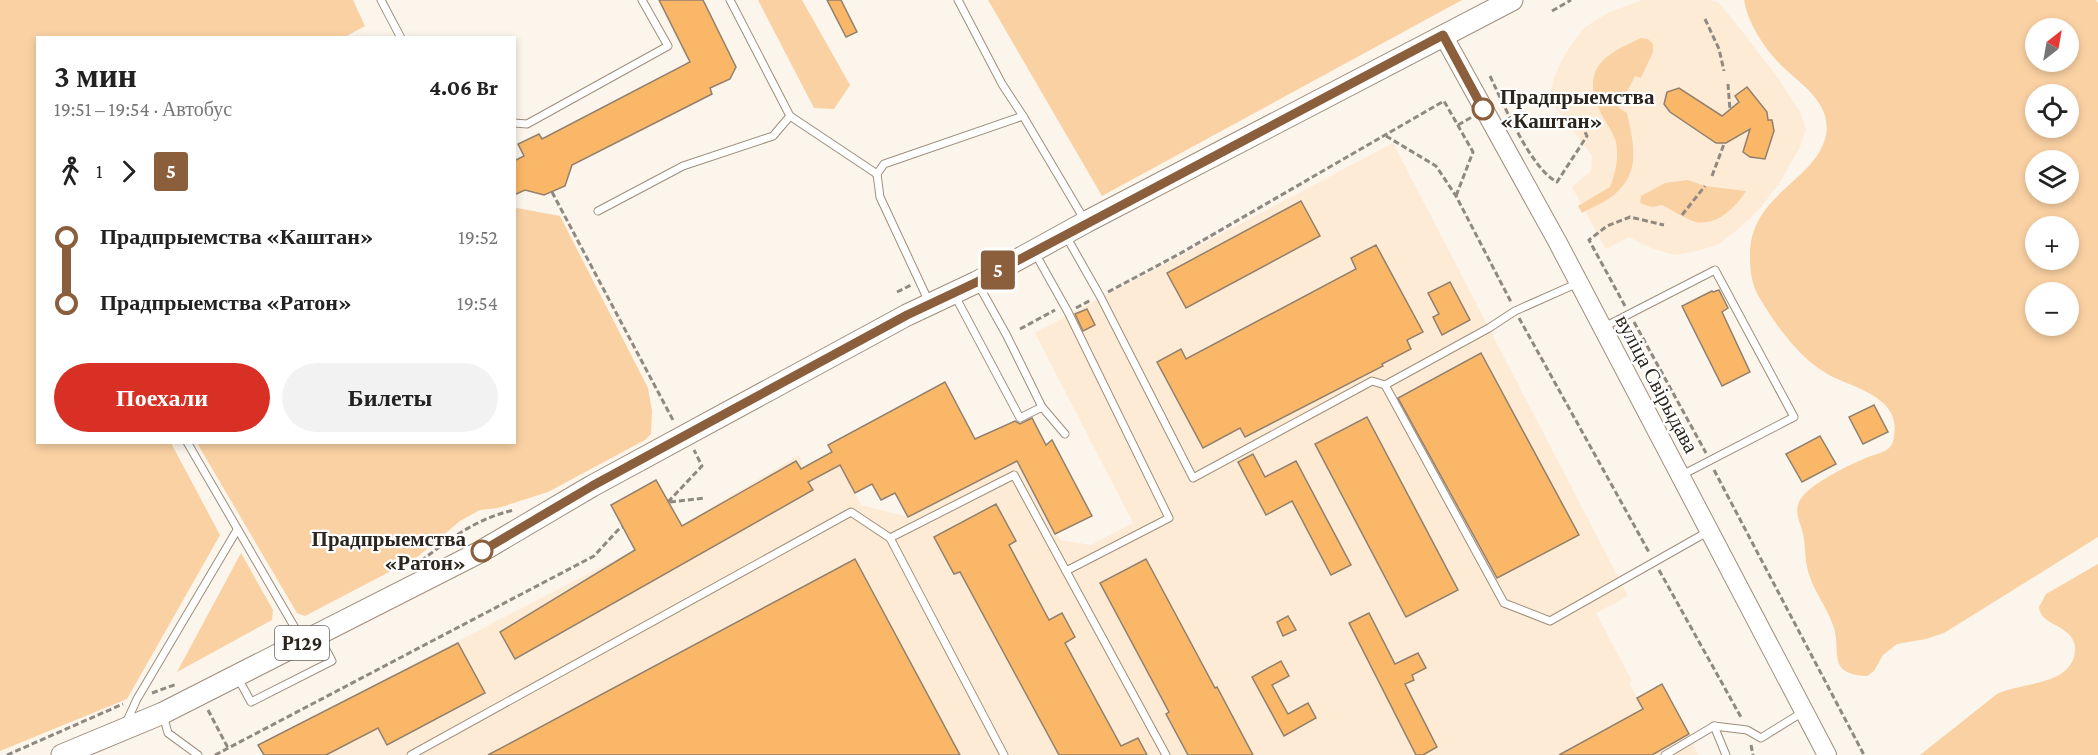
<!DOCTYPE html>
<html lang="ru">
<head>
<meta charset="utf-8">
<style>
  :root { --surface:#fff; --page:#f2f2f2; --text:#222; --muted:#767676; --accent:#d93025 }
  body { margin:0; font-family:"Crimson Pro",serif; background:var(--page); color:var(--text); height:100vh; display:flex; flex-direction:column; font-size:22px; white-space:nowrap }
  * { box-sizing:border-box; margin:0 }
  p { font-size:20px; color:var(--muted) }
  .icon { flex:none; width:33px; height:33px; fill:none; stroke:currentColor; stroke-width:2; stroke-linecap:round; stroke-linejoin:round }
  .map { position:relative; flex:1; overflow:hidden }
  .details { position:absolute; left:36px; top:36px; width:480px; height:408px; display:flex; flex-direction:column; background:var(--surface); border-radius:0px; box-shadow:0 3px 9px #0003 }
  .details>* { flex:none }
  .badge { padding:0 12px; border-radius:4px; font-size:21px; line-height:39px }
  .needle { width:39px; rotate:31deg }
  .tools { position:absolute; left:2025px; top:18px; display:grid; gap:12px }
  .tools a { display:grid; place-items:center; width:54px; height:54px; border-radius:50%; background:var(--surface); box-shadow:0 3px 9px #0003; font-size:30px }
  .map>.badge { position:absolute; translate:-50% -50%; box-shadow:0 0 0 3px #fff }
  .legs { display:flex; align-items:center; gap:9px; height:66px; padding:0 18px; font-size:20px }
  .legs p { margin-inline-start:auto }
  .summary { display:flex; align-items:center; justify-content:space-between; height:102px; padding:0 18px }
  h1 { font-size:33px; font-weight:600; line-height:45px }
  .button { display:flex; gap:12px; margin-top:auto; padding:12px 18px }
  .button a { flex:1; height:69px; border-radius:36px; background:var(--accent); color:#fff; font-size:24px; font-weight:600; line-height:69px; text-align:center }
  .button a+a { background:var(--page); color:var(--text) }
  ul { padding:0 18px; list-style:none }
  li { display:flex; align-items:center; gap:21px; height:66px; font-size:22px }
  li i { display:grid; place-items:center; width:9px; height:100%; margin:0 8px; background:currentColor }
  li i::after { content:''; width:15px; height:15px; margin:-8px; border:4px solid; border-radius:50%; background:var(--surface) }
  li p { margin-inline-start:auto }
  li:first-child i { background:linear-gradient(#0000 50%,currentColor 0) }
  li:last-child i { background:linear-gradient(currentColor 50%,#0000 0) }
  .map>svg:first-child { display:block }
  .built { fill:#feebd5 }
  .green { fill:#fad1a3; fill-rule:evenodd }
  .building { fill:#fab767; stroke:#91806d; stroke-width:1.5 }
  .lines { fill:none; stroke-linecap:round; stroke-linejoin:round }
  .lane-casing { stroke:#9f8e7b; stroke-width:9 }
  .secondary-casing { stroke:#9f8e7b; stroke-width:20 }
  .primary-casing { stroke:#9f8e7b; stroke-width:23 }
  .path { stroke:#908981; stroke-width:3; stroke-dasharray:6 3; stroke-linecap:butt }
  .lane { stroke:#fff; stroke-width:7 }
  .secondary { stroke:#fff; stroke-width:18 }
  .primary { stroke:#fff; stroke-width:21 }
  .line-1-casing { stroke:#fff; stroke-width:14 }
  .line-1 { stroke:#8b5e3c; stroke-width:9 }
  .stop-1-dot { fill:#fff; stroke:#8b5e3c; stroke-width:3 }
  .labels { text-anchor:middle; stroke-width:4.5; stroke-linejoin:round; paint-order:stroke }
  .shield { fill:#fff; stroke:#6b6661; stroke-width:1.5 }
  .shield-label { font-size:20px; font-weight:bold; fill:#2c251d }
  .stop-label { font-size:21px; font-weight:bold; fill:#2c251d; stroke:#fff; text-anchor:start }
  .street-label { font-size:21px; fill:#2c251d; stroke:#fff }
</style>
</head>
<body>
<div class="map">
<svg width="2098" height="755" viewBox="0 0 2098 755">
  <rect width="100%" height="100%" fill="#fcf5ec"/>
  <g class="built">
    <path d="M1642 0H1710L1718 2 1731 17 1778 78 1800 112 1806 129 1800 147 1779 184 1761 207 1743 225 1719 244 1697 251 1675 255 1653 249 1629 237 1606 249 1572 187 1591 171 1592 156 1549 99 1554 78 1563 58 1573 42 1585 27 1608 13Z"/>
    <path d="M1393 143 1628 596 1596 613 1632 681 1629 683 1637 697 1662 684 1689 735 1698 755H263L258 745 634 550 611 505 656 480 682 525 799 455 808 482 840 465 861 505 908 517 1017 461 1060 540 1091 545 1133 523 1035 333Z"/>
  </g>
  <g class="green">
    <path d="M0 0H353L365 26 343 38H38V442L171 443 220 535 127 699 0 751Z"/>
    <path d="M758 0H802L850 85 834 109 814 108Z"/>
    <path d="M988 0H1462L1102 196Z"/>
    <path d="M1744 0H2096L2098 3V537L1944 633 1926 639 1897 644 1883 655 1874 671 1867 676C1827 674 1841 654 1834 628 1828 608 1813 591 1808 571 1804 557 1806 543 1802 530 1799 519 1794 511 1800 500 1809 484 1851 464 1868 457 1876 454 1883 453 1889 448 1892 445 1894 440 1894 436 1901 398 1857 389 1831 376 1824 372 1815 366 1809 361 1789 343 1773 321 1759 297 1752 285 1750 271 1750 258 1748 194 1816 182 1826 135 1832 101 1798 83 1779 63 1763 46 1748 23 1744 0ZM2036 28H2068V62H2036ZM2036 94H2068V128H2036ZM2036 160H2068V194H2036ZM2036 226H2068V260H2036ZM2036 292H2068V326H2036Z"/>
    <path d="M1641 38 1648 39 1653 44V52L1641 78 1635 76 1619 108 1627 113C1633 142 1642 171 1615 194 1606 202 1592 207 1582 213L1578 206 1610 187C1616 171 1619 158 1616 142 1613 130 1603 120 1599 109 1581 66 1607 54 1641 38Z"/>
    <path d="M1688 180 1705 186 1746 191C1736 207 1717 226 1696 222 1685 219 1672 210 1662 205L1652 207 1640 203 1641 196 1665 183Z"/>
    <path d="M517 208 560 216 648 388 652 411 651 434 645 440 548 492 498 508 480 510 460 521 416 558 305 616 297 613 197 443 514 442V209Z"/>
    <path d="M241 553 273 610 272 620 177 672Z"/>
    <path d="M2098 564V755H1920L1997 694C2021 682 2072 686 2075 651 2076 643 2071 635 2065 631 2054 622 2041 622 2039 607L2046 594Z"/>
  </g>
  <g class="building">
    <path d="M659 0H703L736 67 730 79 710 88 712 94 572 165 565 186 544 195 525 190 514 195V161L524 156 518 144 539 134 542 139 690 62Z"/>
    <path d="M827 0H841L857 32 846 37Z"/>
    <path d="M1747 87 1767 112 1768 120H1772L1774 131 1765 159 1750 157 1743 152 1750 129 1726 143H1716L1670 112 1664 104 1667 92 1679 88 1722 116 1739 102 1735 96Z"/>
    <path d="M1301 201 1320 236 1186 308 1167 273Z"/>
    <path d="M1376 245 1423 332 1407 340 1411 349 1382 364 1383 366 1245 437 1240 428 1203 448 1157 362 1181 349 1186 359 1356 269 1351 258Z"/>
    <path d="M1450 282 1470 320 1442 335 1433 317 1439 314 1428 293Z"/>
    <path d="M1719 290 1728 308 1722 312 1750 372 1722 386 1682 306 1712 291 1713 292Z"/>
    <path d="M1087 309 1095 325 1083 331 1075 314Z"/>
    <path d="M1481 353 1579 535 1497 578 1398 398Z"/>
    <path d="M945 382 975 439 1015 421 1020 424 1032 418 1046 445 1052 440 1092 516 1055 534 1017 461 908 517 895 493 881 500 872 484 855 493 840 465 808 482 813 490 515 659 500 632 635 550 611 505 656 480 682 526 796 461 801 469 832 452 828 445Z"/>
    <path d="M1874 405 1888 432 1863 444 1849 417Z"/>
    <path d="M1367 417 1458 590 1406 617 1315 444Z"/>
    <path d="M1820 436 1836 464 1802 482 1786 454Z"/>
    <path d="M1253 454 1265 477 1296 461 1351 565 1331 575 1292 501 1266 515 1238 462Z"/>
    <path d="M996 504 1016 541 1009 545 1049 620 1062 613 1075 637 1065 643 1121 746 1138 738 1147 755H1059L960 572 954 574 934 537Z"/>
    <path d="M855 559 960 755H488Z"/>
    <path d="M1146 559 1215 688 1217 687 1253 755H1188L1166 714 1169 712 1100 583Z"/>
    <path d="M1369 613 1395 664 1418 653 1426 668 1412 675 1414 680 1405 684 1437 747 1423 755H1416L1349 623Z"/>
    <path d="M1288 616 1296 630 1283 636 1277 622Z"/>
    <path d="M458 643 485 693 387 745 378 728 326 755H264L258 745Z"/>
    <path d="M1281 661 1289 676 1272 685 1288 714 1308 703 1316 718 1284 736 1252 677Z"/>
    <path d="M1662 684 1689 734 1652 755H1559L1643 709 1637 698Z"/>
  </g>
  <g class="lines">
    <defs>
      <g id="lane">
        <path d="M381 0 401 38"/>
        <path d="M730 0 790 116 877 174"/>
        <path d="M958 0 1002 84 1023 116"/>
        <path d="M514 123 527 124 668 46 642 0"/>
        <path d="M598 211 683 166 773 136 790 116"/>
        <path d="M1066 236 1100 296 1193 478 1372 381 1385 385 1489 328 1515 311 1578 283"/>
        <path d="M978 284 1007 336 1042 407"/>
        <path d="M954 294 1020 418 1042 407 1065 434"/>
        <path d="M929 302 880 197 877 174 884 164 1023 116 1084 219"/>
        <path d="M1604 327 1715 270 1794 417 1682 475"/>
        <path d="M1385 385 1504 603 1550 621 1709 531"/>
        <path d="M187 442 302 640"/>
        <path d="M890 538 1014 475 1066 571 1169 518 1068 312 1035 253"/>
        <path d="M1066 571 1166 755"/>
        <path d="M238 678 251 702 332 661 319 637"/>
        <path d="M163 715 168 733 198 755"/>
        <path d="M126 723 137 699 237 530"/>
        <path d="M1714 726 1726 755"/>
        <path d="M411 755 851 512 890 538 1004 755"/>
        <path d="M1665 755 1714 726 1747 730 1761 738 1803 712"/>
      </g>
      <path id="secondary" d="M1443 35 1557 241 1827 755"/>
      <path id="primary" d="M62 755 163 713 480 552 592 486 907 315 977 282 1086 222 1512 0"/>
    </defs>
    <use href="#lane" class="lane-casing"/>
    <use href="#secondary" class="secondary-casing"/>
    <use href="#primary" class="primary-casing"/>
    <g class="path">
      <path d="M1552 11 1571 0"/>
      <path d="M1705 19 1719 49 1724 71"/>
      <path d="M1490 76C1503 103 1531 169 1557 182L1587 136 1579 121"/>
      <path d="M1728 84 1730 110"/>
      <path d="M1458 125 1472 117"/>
      <path d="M1386 136 1436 166 1456 196 1511 302"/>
      <path d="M1712 176 1724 144"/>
      <path d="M552 192 674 422"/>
      <path d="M1682 215 1705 186"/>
      <path d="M897 292 911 285"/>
      <path d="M1108 292 1181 253 1444 101 1473 152 1456 196"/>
      <path d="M1625 306 1589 240 1607 226 1630 217 1664 225"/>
      <path d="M1076 308 1091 300"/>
      <path d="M1519 318 1650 554"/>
      <path d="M1634 322 1706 453"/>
      <path d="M1020 329 1055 310"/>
      <path d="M1714 470 1864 755"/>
      <path d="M668 502 702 466 694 450"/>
      <path d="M670 502 705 498"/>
      <path d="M421 561C449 539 478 518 514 510"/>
      <path d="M1659 570 1742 719"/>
      <path d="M152 693 177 684"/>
      <path d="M208 710 228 748"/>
      <path d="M1751 745 1753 755"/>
      <path d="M7 755 123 704"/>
      <path d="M215 755 594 556 618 530 623 527"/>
    </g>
    <use href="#lane" class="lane"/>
    <use href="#secondary" class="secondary"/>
    <use href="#primary" class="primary"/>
  </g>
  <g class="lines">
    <defs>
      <path id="line-1" d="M482 551 592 486 907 315 977 282 1443 35 1483 109"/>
    </defs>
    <use href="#line-1" class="line-1-casing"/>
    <use href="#line-1" class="line-1"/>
  </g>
  <g class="stop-1-dot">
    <circle cx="1483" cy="109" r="10"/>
    <circle cx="482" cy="551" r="10"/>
  </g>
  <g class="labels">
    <rect class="shield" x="275" y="626" width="54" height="34" rx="4.5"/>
    <g class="shield-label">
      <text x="302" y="650">Р129</text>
    </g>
    <g class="stop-label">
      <text x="1500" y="104">Прадпрыемства<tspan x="1500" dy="24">«Каштан»</tspan></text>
      <text x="466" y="546" text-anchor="end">Прадпрыемства<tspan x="466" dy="24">«Ратон»</tspan></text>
    </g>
    <g class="street-label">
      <text transform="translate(1657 384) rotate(62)" y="7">вуліца Свірыдава</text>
    </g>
  </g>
</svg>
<div class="tools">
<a><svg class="needle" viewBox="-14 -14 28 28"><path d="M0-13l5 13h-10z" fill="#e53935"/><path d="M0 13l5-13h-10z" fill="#767676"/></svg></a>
<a><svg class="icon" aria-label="locate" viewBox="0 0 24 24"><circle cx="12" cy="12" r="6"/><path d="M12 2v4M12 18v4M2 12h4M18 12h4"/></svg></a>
<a><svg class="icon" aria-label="layers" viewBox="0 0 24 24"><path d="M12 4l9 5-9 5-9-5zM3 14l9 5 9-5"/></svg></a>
<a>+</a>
<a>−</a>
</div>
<b class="badge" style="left:998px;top:270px;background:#8b5e3c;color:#fff">5</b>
<section class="details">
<div class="summary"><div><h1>3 мин</h1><p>19:51 – 19:54 · Автобус</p></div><b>4.06 Br</b></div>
<div class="legs"><svg class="icon" aria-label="walk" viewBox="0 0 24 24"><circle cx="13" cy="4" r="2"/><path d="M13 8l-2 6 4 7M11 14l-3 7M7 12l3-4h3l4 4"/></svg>1<svg class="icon" aria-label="forward" viewBox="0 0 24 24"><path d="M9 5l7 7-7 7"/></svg><b class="badge" style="background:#8b5e3c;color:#fff">5</b></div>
<ul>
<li><i style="color:#8b5e3c"></i><b>Прадпрыемства «Каштан»</b><p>19:52</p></li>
<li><i style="color:#8b5e3c"></i><b>Прадпрыемства «Ратон»</b><p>19:54</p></li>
</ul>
<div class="button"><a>Поехали</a><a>Билеты</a></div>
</section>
</div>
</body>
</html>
